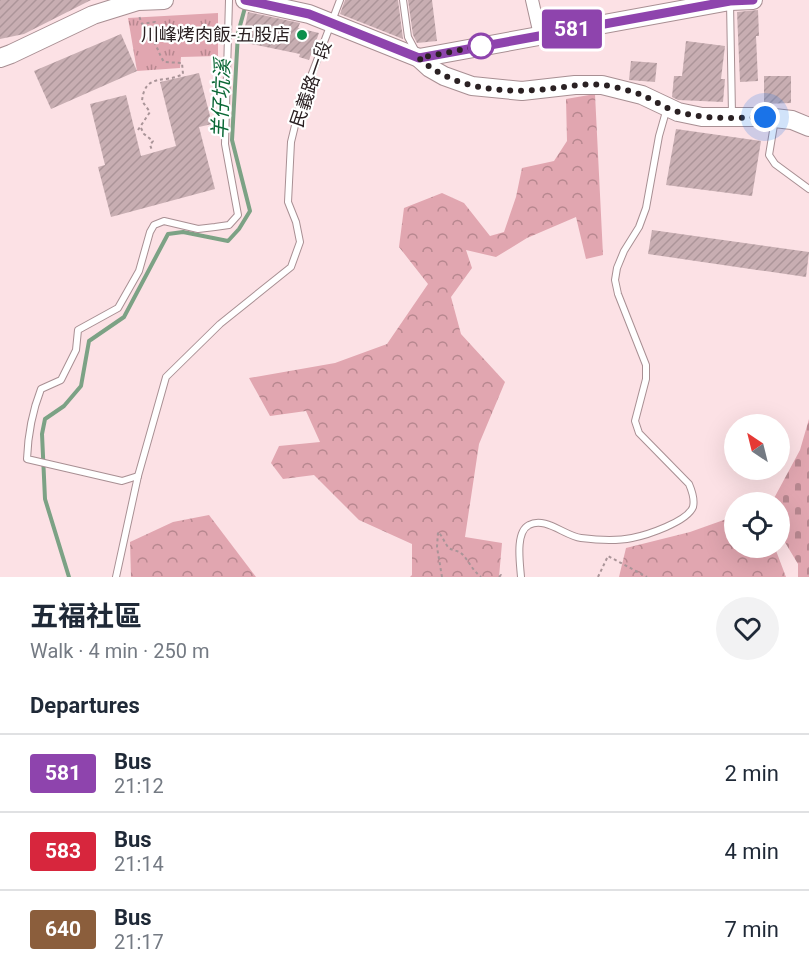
<!DOCTYPE html>
<html lang="en">
<head>
<meta charset="utf-8">
<style>
  :root { --surface:#fff; --page:#f2f2f3; --text:#1f2937; --muted:#747a83; --line:#e0e1e3 }
  body { margin:0; font-family:Roboto,"Noto Sans TC",sans-serif; background:var(--page); color:var(--text); height:100vh; display:flex; flex-direction:column; font-size:22px; white-space:nowrap }
  * { box-sizing:border-box; margin:0 }
  p { font-size:20px; color:var(--muted) }
  .icon { flex:none; width:33px; height:33px; fill:none; stroke:currentColor; stroke-width:2; stroke-linecap:round; stroke-linejoin:round }
  .map { position:relative; height:577px; overflow:hidden }
  .drawer { display:flex; flex-direction:column; background:var(--surface); flex:1 }
  .drawer>* { flex:none }
  .badge { padding:0 12px; border-radius:4px; font-size:21px; line-height:39px }
  .needle { width:39px; rotate:325deg }
  .tools { position:absolute; left:724px; top:414px; display:grid; gap:12px }
  .tools a { display:grid; place-items:center; width:66px; height:66px; border-radius:50%; background:var(--surface); box-shadow:0 6px 24px #0002; font-size:30px }
  .you { position:absolute; width:30px; height:30px; margin:-15px; border:4px solid #fff; border-radius:50%; background:#1a73e8; box-shadow:0 0 0 9px #1a73e833 }
  .map>.badge { position:absolute; translate:-50% -50%; box-shadow:0 0 0 3px #fff }
  h2 { padding:0 30px; font-size:22px; line-height:54px }
  .round { display:grid; place-items:center; flex:none; width:63px; height:63px; border-radius:32px; background:var(--page) }
  .overview { display:flex; align-items:center; justify-content:space-between; height:102px; padding:0 30px }
  h1 { font-size:28px; font-weight:700; line-height:45px }
  ul { padding:0; list-style:none }
  li { display:flex; align-items:center; gap:18px; height:78px; padding:0 30px; border-top:2px solid var(--line) }
  li div { flex:1 }
  li b { display:block; font-size:22px }
  li em { font-style:normal }
  li .badge { min-width:66px; font-weight:700; text-align:center }
  .map>svg:first-child { display:block }
  .forest { fill:url(#forest-crowns) }
  .cemetery { fill:url(#cemetery-stones) }
  .park { fill:url(#park-tufts) }
  .lines { fill:none; stroke-linecap:round; stroke-linejoin:round }
  .stream { stroke:#7ca285; stroke-width:4 }
  .building { fill:url(#building-hatch) }
  .lane-casing { stroke:#a88f93; stroke-width:8 }
  .street-casing { stroke:#a88f93; stroke-width:14 }
  .secondary-casing { stroke:#a88f93; stroke-width:20 }
  .path { stroke:#a99498; stroke-width:2; stroke-dasharray:3 3; stroke-linecap:butt }
  .lane { stroke:#fff; stroke-width:6 }
  .street { stroke:#fff; stroke-width:12 }
  .secondary { stroke:#fff; stroke-width:18 }
  .line-casing { stroke:#fff; stroke-width:14 }
  .line { stroke:#8e44ad; stroke-width:9 }
  .walk { stroke:#2b2123; stroke-width:6; stroke-dasharray:0 10.8 }
  .poi-dot { fill:#0c8f4c; stroke:#fff; stroke-width:2 }
  .stop-dot { fill:#fff; stroke:#8e44ad; stroke-width:3 }
  .labels { text-anchor:middle; stroke-width:4.5; stroke-linejoin:round; paint-order:stroke }
  .poi-label { font-size:18px; fill:#2b2123; stroke:#fff; text-anchor:end }
  .street-label { font-size:18px; fill:#2b2123; stroke:#fff }
  .water-label { font-size:20px; font-style:italic; fill:#0b6836; stroke:#fff }
</style>
</head>
<body>
<div class="map">
<svg width="809" height="577" viewBox="0 0 809 577">
  <defs>
    <pattern id="forest-crowns" width="20" height="18" patternUnits="userSpaceOnUse" patternTransform="scale(1.5)"><rect width="20" height="18" fill="#e1a6b0"/><path d="M2 6a3 3 0 1 1 6 0M12 15a3 3 0 1 1 6 0" fill="none" stroke="#b7878f"/></pattern>
    <pattern id="cemetery-stones" width="16" height="16" patternUnits="userSpaceOnUse" patternTransform="scale(1.5)"><rect width="16" height="16" fill="#e1a6b0"/><path d="M2 7V4a2 2 0 0 1 4 0v3zM10 15v-3a2 2 0 0 1 4 0v3z" fill="#b7878f"/></pattern>
    <pattern id="park-tufts" width="24" height="20" patternUnits="userSpaceOnUse" patternTransform="scale(1.5)"><rect width="24" height="20" fill="#e1a6b0"/><path d="M3 7l-1-3M5 7V3M7 7l1-3M15 17l-1-3M17 17v-4M19 17l1-3" fill="none" stroke="#b7878f"/></pattern>
    <pattern id="building-hatch" width="6" height="6" patternUnits="userSpaceOnUse" patternTransform="scale(1.5)"><rect width="6" height="6" fill="#c8aeb2"/><path d="M-1 1l2-2M0 6l6-6M5 7l2-2" fill="none" stroke="#ac9599"/></pattern>
  </defs>
  <rect width="100%" height="100%" fill="#fce1e5"/>
  <g class="forest">
    <path d="M595 94 603 255 586 259 576 217 527 238 496 257 466 250 472 268 451 297 461 334 505 382 479 444 465 537 502 543 499 577H410L412 575V544L359 520 314 475 283 479 271 463 279 446 320 442 306 411 270 416 249 378 335 363 387 344 428 284 399 247 404 208 442 193 464 203 490 236 504 232 516 197 522 168 554 161 567 141 566 99Z"/>
    <path d="M209 515 256 577H131L130 542 173 522Z"/>
    <path d="M735 516V548H775L786 577H619L626 548 690 532Z"/>
  </g>
  <path class="cemetery" d="M809 419V577H798V564L780 534V502H772L800 450Z"/>
  <path class="park" d="M218 13V56L181 57 180 68 137 71 128 18Z"/>
  <g class="lines">
    <path class="stream" d="M69 577 45 499 42 434 45 419 64 406 81 386 89 341 124 317 168 234 183 232 228 241 239 229 250 211 232 140 238 33 246 4"/>
  </g>
  <g class="building">
    <path d="M0 0H91L24 34 0 39Z"/>
    <path d="M345 0H398L403 39 340 14Z"/>
    <path d="M408 0H432L437 41 417 43 413 35Z"/>
    <path d="M758 10 759 36H756L758 81 740 82 737 12Z"/>
    <path d="M248 12 300 23 298 28 319 33 309 60 299 57 300 54 242 42Z"/>
    <path d="M121 34 137 71 51 109 34 71Z"/>
    <path d="M686 41 725 46 721 79H725L723 102 678 100 672 97 674 76H682Z"/>
    <path d="M631 61 657 63 655 82 629 80Z"/>
    <path d="M199 73 212 124 199 127 215 189 111 217 98 167 105 165 90 104 126 95 141 156 176 146 160 82Z"/>
    <path d="M764 76H791V103L764 104Z"/>
    <path d="M676 129 761 141 752 196 666 185Z"/>
    <path d="M652 230 809 252 806 277 648 254Z"/>
  </g>
  <g class="lines">
    <defs>
      <g id="lane">
        <path d="M403 0 408 37 416 52"/>
        <path d="M730 2 732 115"/>
        <path d="M775 119 769 155 775 164 809 189"/>
        <path d="M138 476 122 481 27 459C28 434 32 412 41 389L61 380 76 350 78 330 118 308 139 271 150 232 154 225 164 221 198 229 215 227 229 225 238 215 225 144 229 0"/>
        <path d="M116 577 138 476 166 377 220 324 291 267 300 242 296 222 288 202 291 142 300 105 340 0"/>
        <path d="M521 577C520 563 515 532 529 525 545 516 565 536 581 538 597 540 617 541 632 538 647 535 687 522 693 507 695 499 692 491 689 484L639 433 635 421 646 379V365L618 294 615 280 617 268 624 251 639 227 646 208 659 136 667 108"/>
      </g>
      <path id="street" d="M532 0 540 35"/>
      <g id="secondary">
        <path d="M245 0 309 14 419 58 430 68 444 76 472 86 522 91 575 85H602L642 95 678 112 702 117H765L792 120 809 127"/>
        <path d="M0 58 11 54 93 15 138 1 164 0"/>
        <path d="M419 58 730 1 753 0"/>
      </g>
    </defs>
    <use href="#lane" class="lane-casing"/>
    <use href="#street" class="street-casing"/>
    <use href="#secondary" class="secondary-casing"/>
    <g class="path">
      <path d="M141 128 144 134 153 141 150 145 152 150"/>
      <path d="M138 130 150 112 142 101C145 72 165 84 183 74L182 63 164 62C159 54 157 46 152 38L156 28 155 22 142 24 139 16"/>
      <path d="M442 577 437 547 438 532C443 536 444 543 449 548 453 551 458 550 462 554 469 561 472 570 481 577"/>
      <path d="M499 577 501 575 502 577"/>
      <path d="M598 577 608 556 647 577"/>
    </g>
    <use href="#lane" class="lane"/>
    <use href="#street" class="street"/>
    <use href="#secondary" class="secondary"/>
  </g>
  <g class="lines">
    <defs>
      <path id="line" d="M245 0 309 14 419 58 730 1 753 0"/>
    </defs>
    <use href="#line" class="line-casing"/>
    <use href="#line" class="line"/>
    <path class="walk" d="M481 46 419 58C452 89 504 94 548 89 566 87 584 83 602 85 615 86 630 91 642 95 654 100 666 109 679 112 707 120 737 118 765 117"/>
  </g>
  <circle class="poi-dot" cx="302" cy="35" r="6"/>
  <circle class="stop-dot" cx="481" cy="46" r="12"/>
  <g class="labels">
    <g class="poi-label">
      <text x="290" y="41">川峰烤肉飯-五股店</text>
    </g>
    <g class="street-label">
      <text transform="translate(311 84) rotate(-71)" y="6">民義路一段</text>
    </g>
    <g class="water-label">
      <text transform="translate(221 99) rotate(-88)" y="7">羊仔坑溪</text>
    </g>
  </g>
</svg>
<div class="tools">
<a><svg class="needle" viewBox="-14 -14 28 28"><path d="M0-13l5 13h-10z" fill="#e53935"/><path d="M0 13l5-13h-10z" fill="#747a83"/></svg></a>
<a><svg class="icon" aria-label="locate" viewBox="0 0 24 24"><circle cx="12" cy="12" r="6"/><path d="M12 2v4M12 18v4M2 12h4M18 12h4"/></svg></a>
</div>
<div class="you" style="left:765px;top:117px"></div>
<b class="badge" style="left:572px;top:29px;background:#8e44ad;color:#fff">581</b>
</div>
<section class="drawer">
<div class="overview"><div><h1>五福社區</h1><p>Walk · 4 min · 250 m</p></div><a class="round"><svg class="icon" aria-label="heart" viewBox="0 0 24 24"><path d="M12 20l-8-8c-3-5 5-10 8-4 3-6 11-1 8 4z"/></svg></a></div>
<h2>Departures</h2>
<ul>
<li><span class="badge" style="background:#8e44ad;color:#fff">581</span><div><b>Bus</b><p>21:12</p></div><em>2 min</em></li>
<li><span class="badge" style="background:#d7263d;color:#fff">583</span><div><b>Bus</b><p>21:14</p></div><em>4 min</em></li>
<li><span class="badge" style="background:#8b5e3c;color:#fff">640</span><div><b>Bus</b><p>21:17</p></div><em>7 min</em></li>
</ul>
</section>
</body>
</html>
